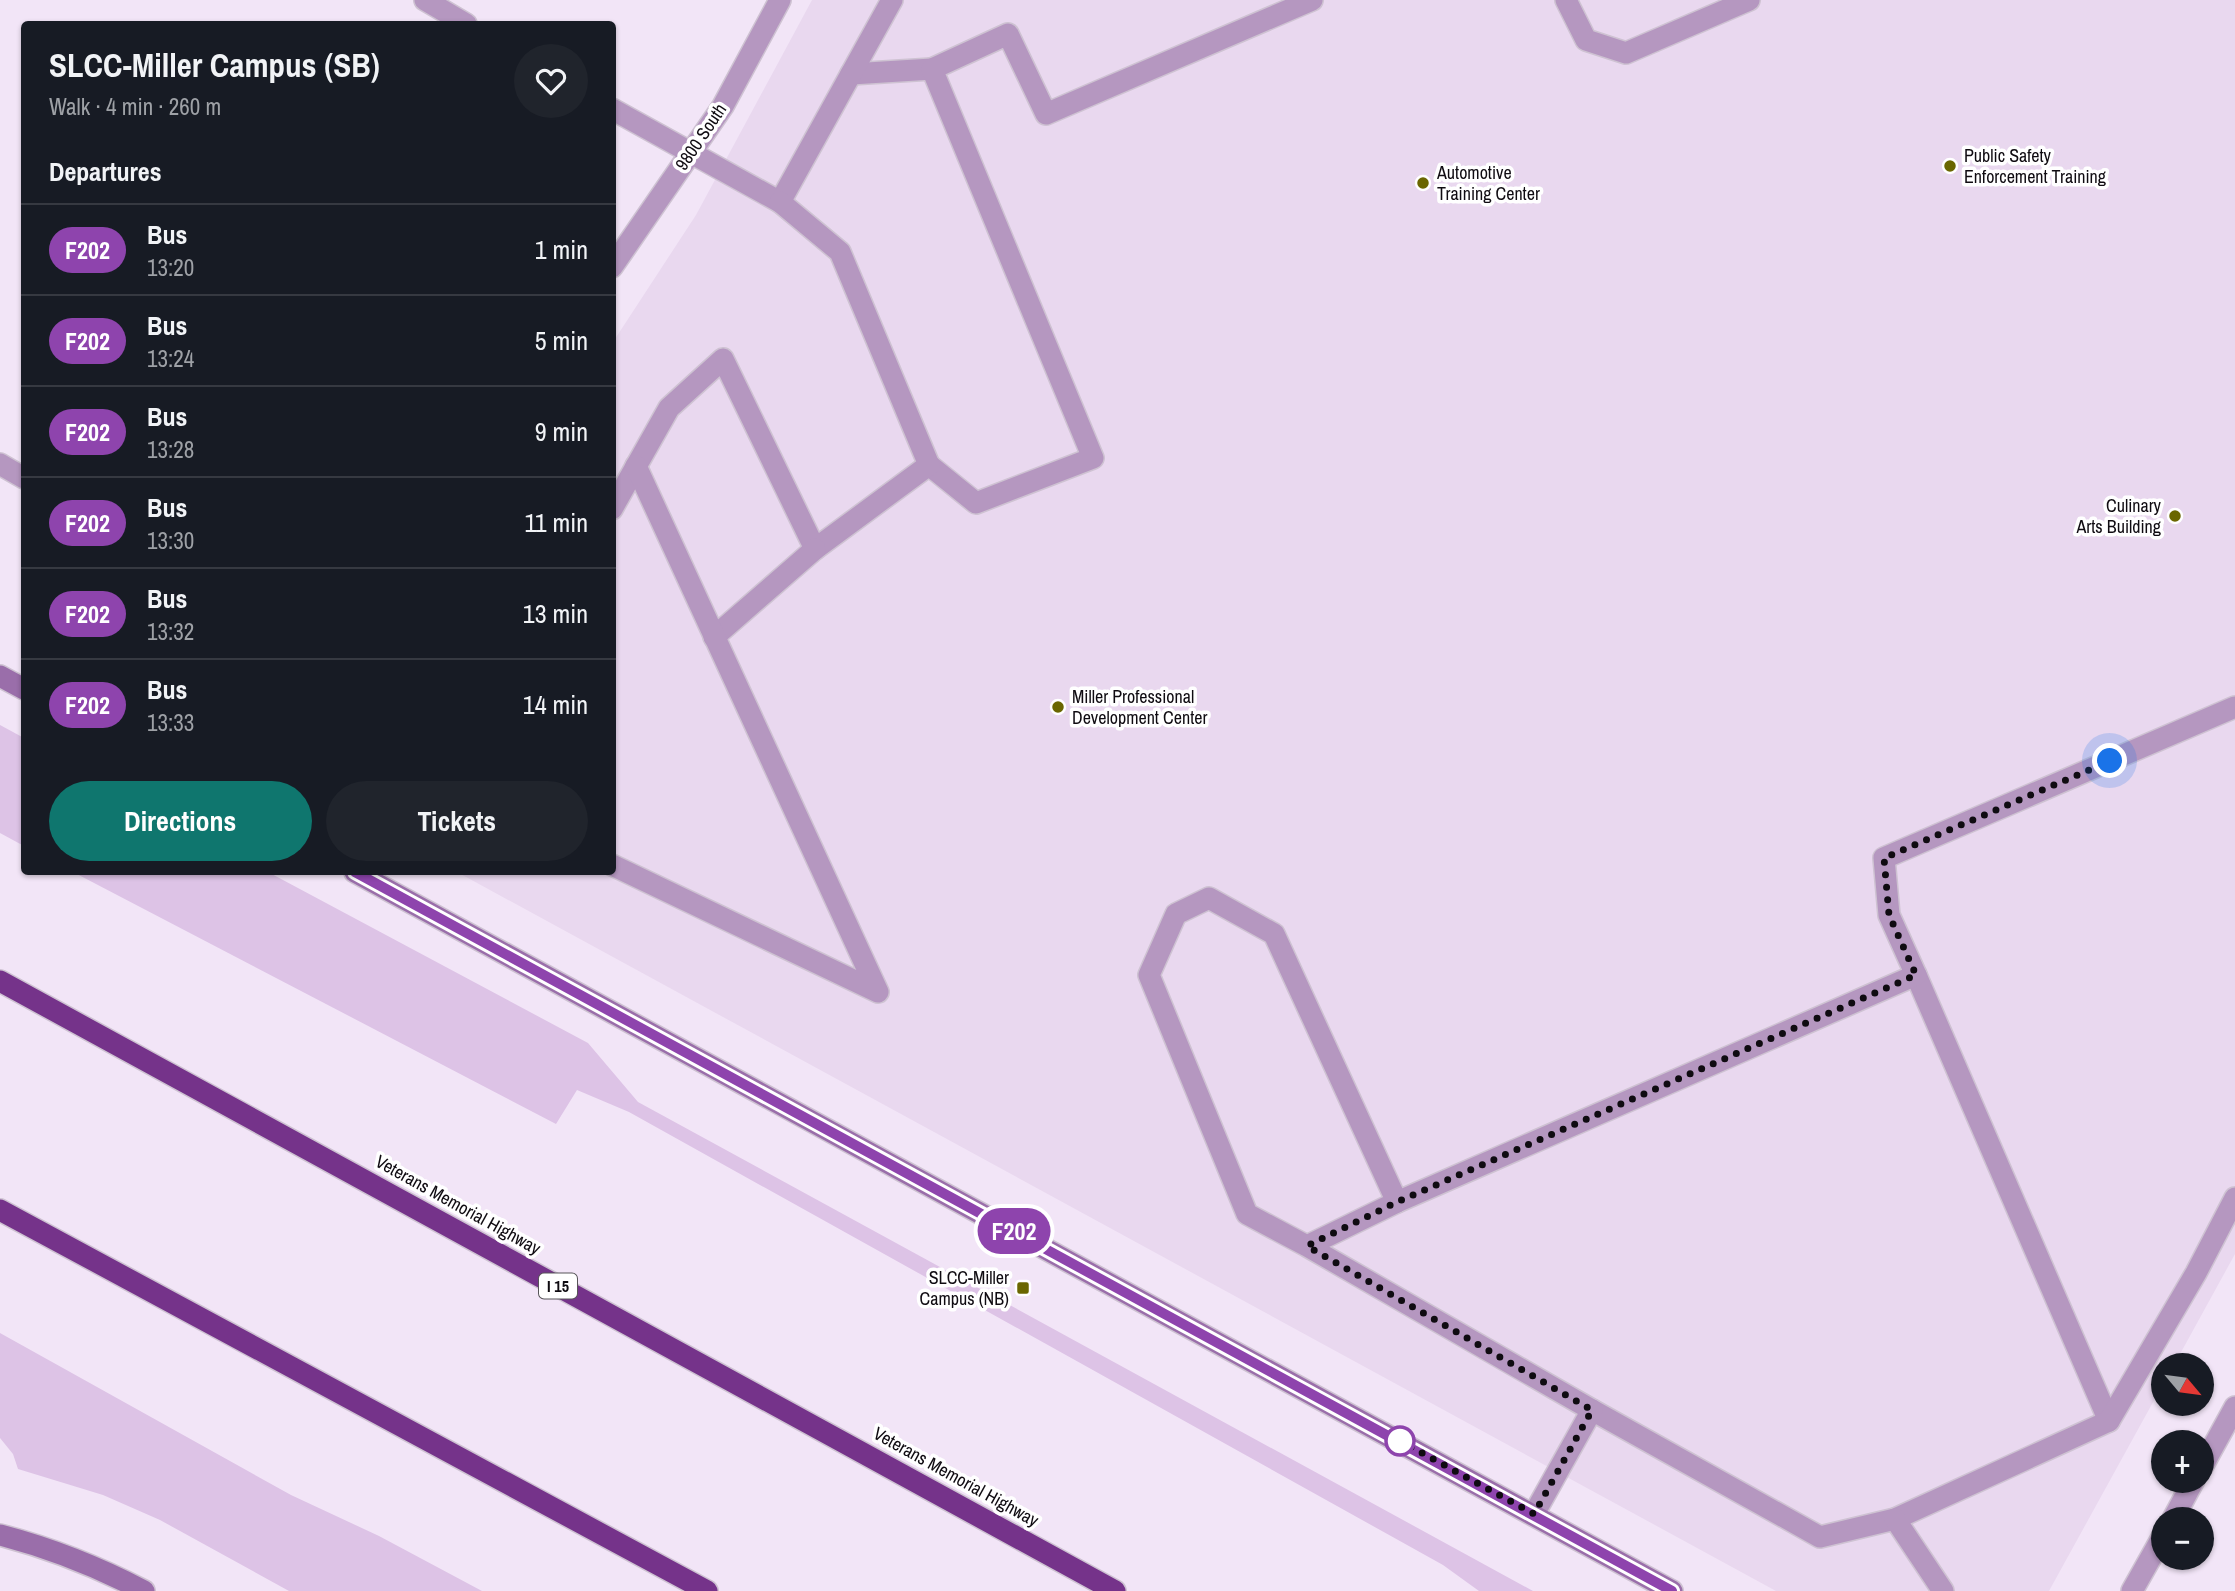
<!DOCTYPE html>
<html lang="en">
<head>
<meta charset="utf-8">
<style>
  :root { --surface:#171b24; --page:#20242c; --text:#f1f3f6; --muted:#9ea1a6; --line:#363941; --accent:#0f766e }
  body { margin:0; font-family:"Archivo Narrow",sans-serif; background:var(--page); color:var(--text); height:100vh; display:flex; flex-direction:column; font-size:26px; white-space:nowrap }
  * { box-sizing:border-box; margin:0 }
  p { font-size:23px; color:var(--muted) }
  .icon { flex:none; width:38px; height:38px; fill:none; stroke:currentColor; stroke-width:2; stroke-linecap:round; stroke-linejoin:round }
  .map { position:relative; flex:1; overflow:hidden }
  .details { position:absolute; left:21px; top:21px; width:595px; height:854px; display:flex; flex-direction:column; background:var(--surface); border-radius:7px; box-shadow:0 2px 5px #0004 }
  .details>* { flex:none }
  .badge { padding:0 14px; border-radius:23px; font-size:24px; line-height:46px }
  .needle { width:46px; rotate:119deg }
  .fabs { position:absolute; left:2151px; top:1353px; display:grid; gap:14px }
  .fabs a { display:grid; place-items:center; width:63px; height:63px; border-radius:50%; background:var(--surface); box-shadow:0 2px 5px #0004; font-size:35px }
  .you { position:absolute; width:35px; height:35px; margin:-18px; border:5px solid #fff; border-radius:50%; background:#1a73e8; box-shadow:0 0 0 10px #1a73e833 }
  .map>.badge { position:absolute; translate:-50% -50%; box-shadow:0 0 0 4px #fff }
  h2 { padding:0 28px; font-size:26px; line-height:63px }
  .round { display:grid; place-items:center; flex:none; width:74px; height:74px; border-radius:37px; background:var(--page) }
  .summary { display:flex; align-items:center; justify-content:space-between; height:119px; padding:0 28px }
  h1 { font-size:33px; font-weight:700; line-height:52px }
  .primary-button { display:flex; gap:14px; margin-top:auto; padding:14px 28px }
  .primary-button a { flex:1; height:80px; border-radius:42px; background:var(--accent); color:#fff; font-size:28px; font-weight:700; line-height:80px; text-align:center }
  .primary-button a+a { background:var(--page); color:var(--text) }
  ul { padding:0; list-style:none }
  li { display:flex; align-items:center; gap:21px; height:91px; padding:0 28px; border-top:2px solid var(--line) }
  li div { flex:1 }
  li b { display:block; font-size:26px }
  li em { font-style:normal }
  li .badge { min-width:77px; font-weight:700; text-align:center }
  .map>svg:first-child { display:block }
  .built { fill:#e9d8ef }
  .green { fill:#ddc3e6 }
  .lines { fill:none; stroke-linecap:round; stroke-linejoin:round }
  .lane-casing { stroke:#cec2d2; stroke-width:24 }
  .street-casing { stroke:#cec2d2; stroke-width:24 }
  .secondary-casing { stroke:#cec2d2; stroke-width:24 }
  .highway-casing { stroke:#cec2d2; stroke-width:24 }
  .lane { stroke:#b597c0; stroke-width:21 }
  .street { stroke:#b597c0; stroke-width:21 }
  .secondary { stroke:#9a6eaa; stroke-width:21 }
  .highway { stroke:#75338a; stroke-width:21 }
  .line-casing { stroke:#fff; stroke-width:16 }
  .line { stroke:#8e44ad; stroke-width:10 }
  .walk { stroke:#0f0b11; stroke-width:7; stroke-dasharray:0 12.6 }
  .poi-dot { fill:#6a6600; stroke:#fff; stroke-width:2.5 }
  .stop-dot { fill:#fff; stroke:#8e44ad; stroke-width:3.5 }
  .labels { text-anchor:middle; stroke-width:7; stroke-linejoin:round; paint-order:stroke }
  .shield { fill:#fff; stroke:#575458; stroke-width:2 }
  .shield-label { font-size:16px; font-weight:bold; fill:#0f0b11 }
  .street-label { font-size:18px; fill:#0f0b11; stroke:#fff }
  .poi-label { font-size:18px; fill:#0f0b11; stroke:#fff; text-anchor:start }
</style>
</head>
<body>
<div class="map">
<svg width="2235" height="1591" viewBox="0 0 2235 1591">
  <rect width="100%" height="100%" fill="#f2e5f7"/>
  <path class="built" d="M812 0H2235V1254L2174 1365H2163V1384L2049 1591H1776L457 872H612L613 342 696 215Z"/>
  <g class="green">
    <path d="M0 725 24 738V846L0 833Z"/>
    <path d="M73 872H268L588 1043 638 1102 1533 1591H1479L1443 1565 629 1112 577 1090 556 1124Z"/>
    <path d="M0 1333 291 1495 379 1536 482 1591H289L160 1520 103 1495 18 1469 13 1454 0 1438Z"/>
  </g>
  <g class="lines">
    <defs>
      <g id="lane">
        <path d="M425 0 466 24"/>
        <path d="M1566 0 1586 40 1626 53 1749 0"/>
        <path d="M851 74 932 69"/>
        <path d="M612 109 780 202 892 0"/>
        <path d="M0 464 24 478"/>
        <path d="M929 465 976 503 1093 458 932 69 1008 34 1046 114 1312 0"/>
        <path d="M612 509 669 408 723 359 815 549 929 465 840 252 780 202"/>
        <path d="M714 637 815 549"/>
        <path d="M612 865 878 992 636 466"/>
        <path d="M1916 975 2109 1421"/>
        <path d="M1397 1202 1916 975 1889 915 1884 858 2235 707"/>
        <path d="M1307 1246 1397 1202 1274 934 1209 898 1176 914 1149 975 1247 1214 1307 1246 1592 1410 1820 1537 1895 1519 2109 1421 2196 1273 2235 1198"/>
        <path d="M2202 1467 2235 1407"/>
        <path d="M1534 1514 1592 1410"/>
        <path d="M1895 1519 1943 1591"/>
        <path d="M2173 1519 2194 1480"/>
        <path d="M2132 1591 2163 1536"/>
      </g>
      <path id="street" d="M612 267 723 106 780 0"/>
      <g id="secondary">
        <path d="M0 676 24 689"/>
        <path d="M355 872 1672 1591"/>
        <path d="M0 1535C50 1548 98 1567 144 1591"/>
      </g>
      <g id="highway">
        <path d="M0 981 1115 1591"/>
        <path d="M0 1210 707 1591"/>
      </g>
    </defs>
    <use href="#lane" class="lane-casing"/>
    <use href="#street" class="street-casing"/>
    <use href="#secondary" class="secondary-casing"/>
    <use href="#highway" class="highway-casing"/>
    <use href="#lane" class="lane"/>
    <use href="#street" class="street"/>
    <use href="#secondary" class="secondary"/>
    <use href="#highway" class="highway"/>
  </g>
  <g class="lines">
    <defs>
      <path id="line" d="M355 872 1672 1591"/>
    </defs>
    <use href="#line" class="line-casing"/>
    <use href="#line" class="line"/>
    <path class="walk" d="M1400 1441 1534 1514 1592 1410 1307 1246 1397 1202 1916 975 1889 915 1884 858 2110 761"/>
  </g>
  <g class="poi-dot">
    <circle cx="1950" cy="166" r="7"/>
    <circle cx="1423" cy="183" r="7"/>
    <circle cx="2175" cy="516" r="7"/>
    <circle cx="1058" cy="707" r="7"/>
    <rect x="1016" y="1281" width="14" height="14" rx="3.5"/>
  </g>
  <circle class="stop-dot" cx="1400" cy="1441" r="14"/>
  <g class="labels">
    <rect class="shield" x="539" y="1273.5" width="38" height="25" rx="5"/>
    <g class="shield-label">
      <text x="558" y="1292">I 15</text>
    </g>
    <g class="street-label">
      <text transform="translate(701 137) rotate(-56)" y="6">9800 South</text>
      <text transform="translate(458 1205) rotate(29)" y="6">Veterans Memorial Highway</text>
      <text transform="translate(956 1477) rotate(29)" y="6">Veterans Memorial Highway</text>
    </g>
    <g class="poi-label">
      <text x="1964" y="162">Public Safety<tspan x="1964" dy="21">Enforcement Training</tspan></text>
      <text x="1437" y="179">Automotive<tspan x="1437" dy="21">Training Center</tspan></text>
      <text x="2161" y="512" text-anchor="end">Culinary<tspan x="2161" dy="21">Arts Building</tspan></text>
      <text x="1072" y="703">Miller Professional<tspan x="1072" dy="21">Development Center</tspan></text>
      <text x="1009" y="1284" text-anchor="end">SLCC-Miller<tspan x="1009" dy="21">Campus (NB)</tspan></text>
    </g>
  </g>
</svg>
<div class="fabs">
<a><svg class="needle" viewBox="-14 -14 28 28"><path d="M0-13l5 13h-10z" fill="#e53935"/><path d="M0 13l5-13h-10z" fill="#9ea1a6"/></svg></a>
<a>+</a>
<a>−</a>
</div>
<div class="you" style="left:2110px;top:761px"></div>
<b class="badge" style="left:1014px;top:1231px;background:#8e44ad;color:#fff">F202</b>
<section class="details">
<div class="summary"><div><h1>SLCC-Miller Campus (SB)</h1><p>Walk · 4 min · 260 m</p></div><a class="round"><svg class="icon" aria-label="heart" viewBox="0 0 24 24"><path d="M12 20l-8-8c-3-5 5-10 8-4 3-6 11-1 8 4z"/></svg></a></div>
<h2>Departures</h2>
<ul>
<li><span class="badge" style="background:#8e44ad;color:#fff">F202</span><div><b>Bus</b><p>13:20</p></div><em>1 min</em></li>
<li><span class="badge" style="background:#8e44ad;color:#fff">F202</span><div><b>Bus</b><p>13:24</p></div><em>5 min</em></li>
<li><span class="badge" style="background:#8e44ad;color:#fff">F202</span><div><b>Bus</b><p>13:28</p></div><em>9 min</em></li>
<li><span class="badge" style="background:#8e44ad;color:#fff">F202</span><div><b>Bus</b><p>13:30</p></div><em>11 min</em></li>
<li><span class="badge" style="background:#8e44ad;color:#fff">F202</span><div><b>Bus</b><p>13:32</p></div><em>13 min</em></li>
<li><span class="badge" style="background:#8e44ad;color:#fff">F202</span><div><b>Bus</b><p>13:33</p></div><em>14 min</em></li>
</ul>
<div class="primary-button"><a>Directions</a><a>Tickets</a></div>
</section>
</div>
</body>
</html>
